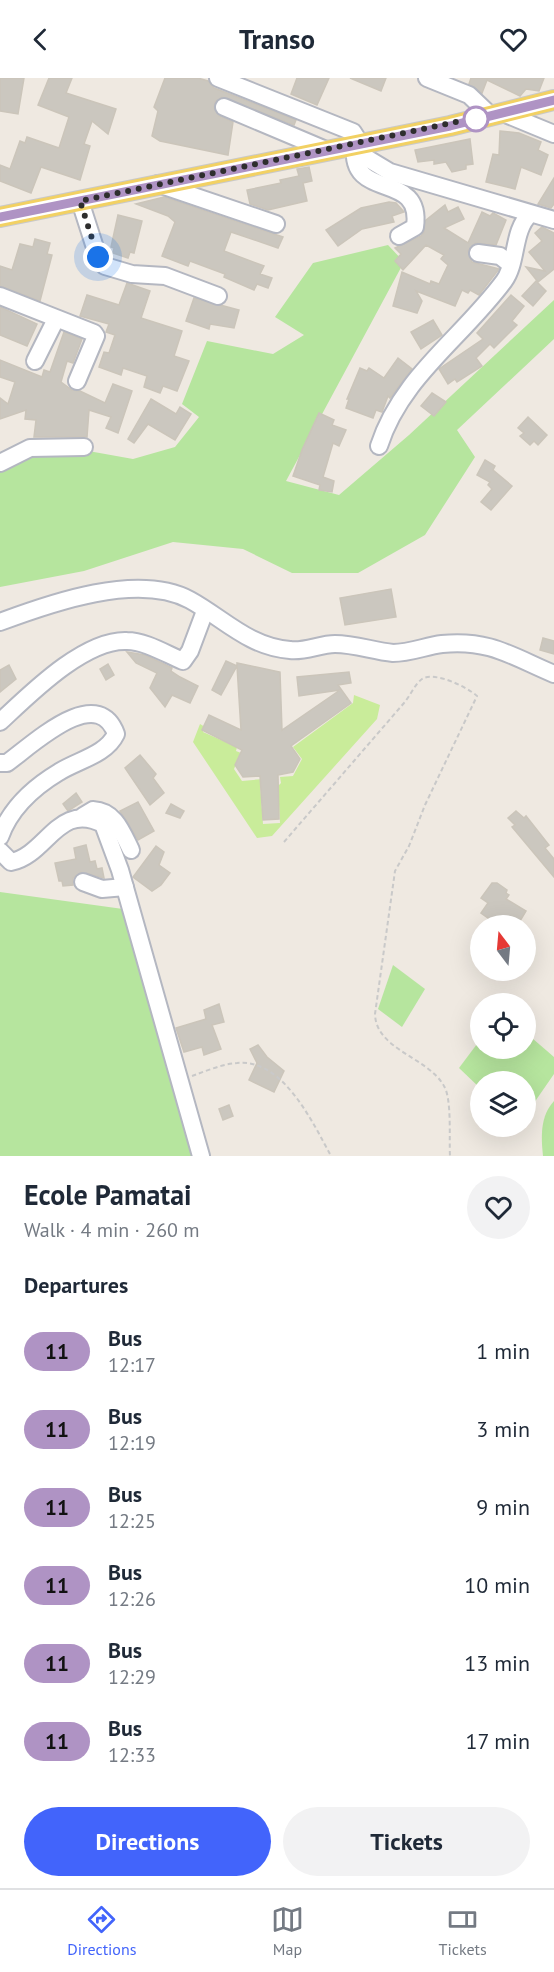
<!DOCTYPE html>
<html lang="en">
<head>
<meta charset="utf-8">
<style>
  :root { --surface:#fff; --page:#f2f2f3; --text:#1f2937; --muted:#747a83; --line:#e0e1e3; --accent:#4264fb }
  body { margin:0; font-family:"PT Sans",sans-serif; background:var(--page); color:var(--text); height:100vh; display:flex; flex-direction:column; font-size:22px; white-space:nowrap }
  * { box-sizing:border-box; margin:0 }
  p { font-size:20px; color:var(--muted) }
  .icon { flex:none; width:33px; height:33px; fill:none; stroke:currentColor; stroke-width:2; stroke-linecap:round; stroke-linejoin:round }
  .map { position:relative; height:1078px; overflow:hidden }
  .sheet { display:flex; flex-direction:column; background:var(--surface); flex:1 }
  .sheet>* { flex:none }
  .badge { padding:0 12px; border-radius:20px; font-size:21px; line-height:39px }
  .needle { width:39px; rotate:344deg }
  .tools { position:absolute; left:470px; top:837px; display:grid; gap:12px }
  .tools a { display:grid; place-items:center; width:66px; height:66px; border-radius:50%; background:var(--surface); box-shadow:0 6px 24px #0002; font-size:30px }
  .you { position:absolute; width:30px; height:30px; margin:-15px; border:4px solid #fff; border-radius:50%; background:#1a73e8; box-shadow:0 0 0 9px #1a73e833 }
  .map>.badge { position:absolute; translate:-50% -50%; box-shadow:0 0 0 3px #fff }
  h2 { padding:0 24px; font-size:22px; line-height:54px }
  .round { display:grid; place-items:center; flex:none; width:63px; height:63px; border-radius:32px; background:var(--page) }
  .headline { display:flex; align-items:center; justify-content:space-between; height:102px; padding:0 24px }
  h1 { font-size:28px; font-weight:700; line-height:45px }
  .action { display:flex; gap:12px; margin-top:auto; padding:12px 24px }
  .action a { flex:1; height:69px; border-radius:36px; background:var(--accent); color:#fff; font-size:24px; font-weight:700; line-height:69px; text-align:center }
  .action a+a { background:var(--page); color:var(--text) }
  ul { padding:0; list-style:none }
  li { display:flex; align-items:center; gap:18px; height:78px; padding:0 24px }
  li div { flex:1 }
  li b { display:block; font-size:22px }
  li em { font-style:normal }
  li .badge { min-width:66px; font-weight:700; text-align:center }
  header { display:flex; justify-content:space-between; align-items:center; height:78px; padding:0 24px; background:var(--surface); font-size:27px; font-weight:700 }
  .tab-bar { display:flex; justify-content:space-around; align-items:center; height:84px; border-top:2px solid var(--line); background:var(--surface); font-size:16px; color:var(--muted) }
  .tab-bar a { display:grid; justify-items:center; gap:3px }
  .tab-bar .selected { color:var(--accent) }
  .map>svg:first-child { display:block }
  .green { fill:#b6e59e }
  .pitch { fill:#c9ec9a }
  .building { fill:#cbc7bf; stroke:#cbc5ba; stroke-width:1.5 }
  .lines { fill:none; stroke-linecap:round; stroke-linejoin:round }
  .minor-casing { stroke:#b4b7c1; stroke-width:20 }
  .major-casing { stroke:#c9c9c9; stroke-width:22 }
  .path { stroke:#c9c9c9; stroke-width:2; stroke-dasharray:4.5 3; stroke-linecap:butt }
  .minor { stroke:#fff; stroke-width:16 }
  .major { stroke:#f2d163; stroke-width:20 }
  .line-casing { stroke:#fff; stroke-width:14 }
  .line { stroke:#af93c4; stroke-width:9 }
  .walk { stroke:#2e2e2e; stroke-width:6; stroke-dasharray:0 10.8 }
  .stop-dot { fill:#fff; stroke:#af93c4; stroke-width:3 }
</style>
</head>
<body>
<header><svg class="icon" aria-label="back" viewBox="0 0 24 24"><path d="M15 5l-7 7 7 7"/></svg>Transo<svg class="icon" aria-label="heart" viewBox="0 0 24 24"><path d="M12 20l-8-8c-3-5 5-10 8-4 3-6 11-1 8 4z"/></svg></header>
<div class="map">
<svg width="554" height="1078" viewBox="0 0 554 1078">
  <rect width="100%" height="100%" fill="#efe9e1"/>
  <g class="green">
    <path d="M388 167 404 184 286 403 339 417 409 357 554 222V261L457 352 475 379 425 457 358 495H292L243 471 173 464 84 493 0 509V379L55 367 133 381 175 369 199 339 182 326 207 263 273 276 304 257 275 239 313 185Z"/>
    <path d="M0 814 123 831 192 1078H0Z"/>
    <path d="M393 887 425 911 402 949 378 931Z"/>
    <path d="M525 954 554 979V996L525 1038V1004H480V1010L459 990 480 962V970H525Z"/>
    <path d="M554 1023V1078H543C541 1059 540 1038 554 1023Z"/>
  </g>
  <path class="pitch" d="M354 617 380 627 377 641 272 758 257 760 193 664 200 646 205 649 203 654 237 669 236 673 241 675 234 691 242 703 263 701 264 704 260 705 263 746 280 745 278 708 281 705 280 699 293 698 302 681 293 669 353 625Z"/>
  <g class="building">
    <path d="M0 0H24L18 36 0 33Z"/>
    <path d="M49 0H72L66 15 116 31 108 56 92 43 84 66 90 68 80 102 41 89 31 115 0 103V87L10 91 20 63 25 65 27 59 59 70 69 39 38 27Z"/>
    <path d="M165 0H198L208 3 214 10 296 42 294 47 222 19 215 24 214 30 219 38 233 44 228 77 160 63 152 58 158 33 154 29Z"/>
    <path d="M297 0H329L317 27 291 16Z"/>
    <path d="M350 0H386L381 13Z"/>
    <path d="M471 0H544L539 13 526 11 520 18 487 2 482 15 469 6Z"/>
    <path d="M500 53 519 55 541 64 538 72 548 77 541 97 521 89 515 111 486 104 493 76 499 77Z"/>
    <path d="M470 61 473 86 466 87V91L452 94 446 84 434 86V82L418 84 415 72Z"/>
    <path d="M309 89 312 103 303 105 307 123 268 132 250 126 247 112 281 105 280 102 299 98 297 91Z"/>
    <path d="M554 100V126L551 130 538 126Z"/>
    <path d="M164 119 283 159 278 170 231 154 224 173 264 188 260 196 272 200 268 210 257 206 254 212 224 199 225 196 190 183 188 188 162 178 175 144 168 138 136 126Z"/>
    <path d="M389 124 396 125 404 134 392 138 394 144 362 151 338 168 326 152 361 130Z"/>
    <path d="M445 127 448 134 458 129 464 141 444 150 468 165 482 134 490 138 493 135 506 142 496 167 475 165 468 173 472 184 499 191 479 217 470 212 468 215 462 212 455 228 416 213 422 223 417 235 393 228 402 194 430 206 431 203 439 206 448 187 441 181 444 177 426 167 403 192 395 183 401 176 395 170 421 158 424 154 425 143Z"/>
    <path d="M118 137 142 143 134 175 130 174 128 180 113 175 114 170 111 169Z"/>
    <path d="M542 149 554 155V191L538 204 526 189 545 193 529 174 542 163 535 155Z"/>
    <path d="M35 161 50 165 47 176 52 177 40 223 0 208V188L12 192 20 166 33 169Z"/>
    <path d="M536 203 546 213 533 228 522 218Z"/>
    <path d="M127 205 150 213 141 240 182 253 174 278 189 283 177 313 163 308 160 315 144 309 147 298 123 290 121 297 99 289 104 274 109 275 115 257 106 254 109 246 80 238 87 217 119 227Z"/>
    <path d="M511 217 524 228 512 243 517 247 494 270 490 266 476 280 482 288 457 304 455 301 448 306 439 291 483 261 477 255Z"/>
    <path d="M194 220 239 232 234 250 210 246 209 251 186 243Z"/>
    <path d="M0 229 37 246 27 268 0 257Z"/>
    <path d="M433 242 442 257 421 271 411 254Z"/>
    <path d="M64 254 82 261 73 285 67 283 61 304 72 312 80 313 105 325 113 306 132 313 118 355 106 350 111 339 89 332 87 359H34L36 342 25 341 26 332 0 341V320L8 326 15 304 0 299V282L42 299 44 292 50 294Z"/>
    <path d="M398 280 412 291 390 320 388 318 382 334 376 332 373 340 346 330 349 321H347L360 290 367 293 369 290 384 300Z"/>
    <path d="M432 315 446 324 434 338 421 328Z"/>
    <path d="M151 321 176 336 180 329 191 336 175 362 148 346 134 365 128 361Z"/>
    <path d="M319 335 334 342 332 347 346 352 339 368 333 365 323 399 334 403 332 414 319 412 320 407 293 398 302 372Z"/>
    <path d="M528 339 547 357 538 367 534 363 530 367 520 358 524 355 518 350Z"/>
    <path d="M485 382 495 388 493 392 512 408 491 432 481 424 492 411 488 407 490 404 477 397Z"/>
    <path d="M391 511 396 539 345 547 340 520Z"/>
    <path d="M543 560 554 563V576L540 572Z"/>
    <path d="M127 574 145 577 172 590 171 593 180 599 198 608 190 625 172 617 165 629 150 610 157 595 136 585Z"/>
    <path d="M226 583 237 588V585L280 594 282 652 340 612 299 618 297 599 349 594 351 605 338 607 351 625 291 668 300 681 293 694 278 697 279 741 263 742 260 698 243 699 235 687 242 672 202 652 209 637 241 652 237 588 221 617 212 612Z"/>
    <path d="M108 586 114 597 106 602 100 591Z"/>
    <path d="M9 587 16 601 0 614V592Z"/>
    <path d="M140 677 156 696 153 700 164 715 150 727 125 690Z"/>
    <path d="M76 715 82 724 68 733 63 726Z"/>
    <path d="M138 724 154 753 138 762 120 733Z"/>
    <path d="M171 726 184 733 180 740 166 735Z"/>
    <path d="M516 733 524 740 526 738 549 767 545 770 554 781V799L512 749 515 747 508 740Z"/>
    <path d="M86 767 90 784 95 783 97 791 102 790 104 800 81 794 73 800V807L63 808 62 803H59L55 785 76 781 74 770Z"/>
    <path d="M156 768 164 774 159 787 170 795 161 807 152 813 133 799Z"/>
    <path d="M492 805H497L507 812 506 815 509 817 506 821 526 833 517 848 501 838 495 845 481 835 488 825 481 820Z"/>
    <path d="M219 926 224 944 212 947 221 971 204 977 202 969 184 974 176 950 206 941 204 932Z"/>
    <path d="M258 967 267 979 284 993 274 1014 249 1002 257 985 250 971Z"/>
    <path d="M229 1027 233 1038 223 1042 219 1031Z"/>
  </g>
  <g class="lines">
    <defs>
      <g id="minor">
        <path d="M218 0 353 54 360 65"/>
        <path d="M427 0 469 17 490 37"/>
        <path d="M224 29 326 72"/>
        <path d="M503 35 554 56"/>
        <path d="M355 68C349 125 423 91 415 149L399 158"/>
        <path d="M355 73 390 94 554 142"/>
        <path d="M158 106 276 146"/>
        <path d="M80 123 98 179 105 188 132 196 165 198 218 218"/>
        <path d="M478 175 500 178 510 186"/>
        <path d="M0 218 94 255 96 258 77 303"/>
        <path d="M35 283 56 241"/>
        <path d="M379 368C401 299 462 260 504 203 518 184 512 153 530 136"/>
        <path d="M0 385 30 370 84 369"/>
        <path d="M0 544C51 525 138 494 190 522 223 540 249 569 290 572 305 574 320 566 335 566 355 566 373 573 393 575 410 575 426 568 442 566 490 561 513 579 554 596"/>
        <path d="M0 644C29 617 84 561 127 563 145 563 166 576 183 583L190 573 205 533"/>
        <path d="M0 685H7C31 668 97 604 116 656 106 677 78 682 59 694 34 709 10 731 0 759"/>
        <path d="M83 738 93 732C115 733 122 754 131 772"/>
        <path d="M0 773 11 784C47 777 58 723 103 746L120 792 201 1078"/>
        <path d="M83 804 102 811 125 809"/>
      </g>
      <path id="major" d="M0 139 450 48 554 22"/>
    </defs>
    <use href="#minor" class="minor-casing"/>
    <use href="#major" class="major-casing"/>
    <g class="path">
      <path d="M284 764 404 625C410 618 415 606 422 601 435 593 467 609 477 618L425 727 409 768 395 793 375 936C376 972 428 979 444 1008 452 1021 449 1061 450 1078"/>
      <path d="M192 998C206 993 222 986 237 985 283 980 313 1045 331 1078"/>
    </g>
    <use href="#minor" class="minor"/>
    <use href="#major" class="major"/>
  </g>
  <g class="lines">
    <defs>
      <path id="line" d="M0 139 450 48 554 22"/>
    </defs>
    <use href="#line" class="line-casing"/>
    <use href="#line" class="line"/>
    <path class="walk" d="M98 179 80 123 480 39 476 41"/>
  </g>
  <circle class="stop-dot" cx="476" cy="41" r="12"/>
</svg>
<div class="tools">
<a><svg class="needle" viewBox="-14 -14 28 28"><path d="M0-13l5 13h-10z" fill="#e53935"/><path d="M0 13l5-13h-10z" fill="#747a83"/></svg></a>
<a><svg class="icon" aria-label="locate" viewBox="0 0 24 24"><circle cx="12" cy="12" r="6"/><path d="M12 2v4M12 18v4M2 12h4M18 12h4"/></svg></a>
<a><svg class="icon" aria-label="layers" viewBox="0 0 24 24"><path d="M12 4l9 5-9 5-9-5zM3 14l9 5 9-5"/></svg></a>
</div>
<div class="you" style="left:98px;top:179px"></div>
</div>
<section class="sheet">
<div class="headline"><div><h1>Ecole Pamatai</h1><p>Walk · 4 min · 260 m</p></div><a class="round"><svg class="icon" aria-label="heart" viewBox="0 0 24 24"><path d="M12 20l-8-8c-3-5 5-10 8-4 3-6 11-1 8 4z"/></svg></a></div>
<h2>Departures</h2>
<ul>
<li><span class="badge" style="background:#af93c4;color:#111">11</span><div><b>Bus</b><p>12:17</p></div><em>1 min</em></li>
<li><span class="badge" style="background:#af93c4;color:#111">11</span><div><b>Bus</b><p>12:19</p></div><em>3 min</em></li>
<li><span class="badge" style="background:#af93c4;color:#111">11</span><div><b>Bus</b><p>12:25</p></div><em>9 min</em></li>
<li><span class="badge" style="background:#af93c4;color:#111">11</span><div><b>Bus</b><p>12:26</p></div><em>10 min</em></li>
<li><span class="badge" style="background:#af93c4;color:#111">11</span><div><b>Bus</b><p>12:29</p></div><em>13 min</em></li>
<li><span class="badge" style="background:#af93c4;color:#111">11</span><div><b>Bus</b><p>12:33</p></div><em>17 min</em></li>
</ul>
<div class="action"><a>Directions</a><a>Tickets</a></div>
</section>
<nav class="tab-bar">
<a class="selected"><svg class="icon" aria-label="directions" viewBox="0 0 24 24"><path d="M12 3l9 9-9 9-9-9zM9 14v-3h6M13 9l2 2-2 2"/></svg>Directions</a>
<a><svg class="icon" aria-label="map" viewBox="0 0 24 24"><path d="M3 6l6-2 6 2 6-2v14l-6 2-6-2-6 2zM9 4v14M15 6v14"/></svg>Map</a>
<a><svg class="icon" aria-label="tickets" viewBox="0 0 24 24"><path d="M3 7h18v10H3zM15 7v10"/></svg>Tickets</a>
</nav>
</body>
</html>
